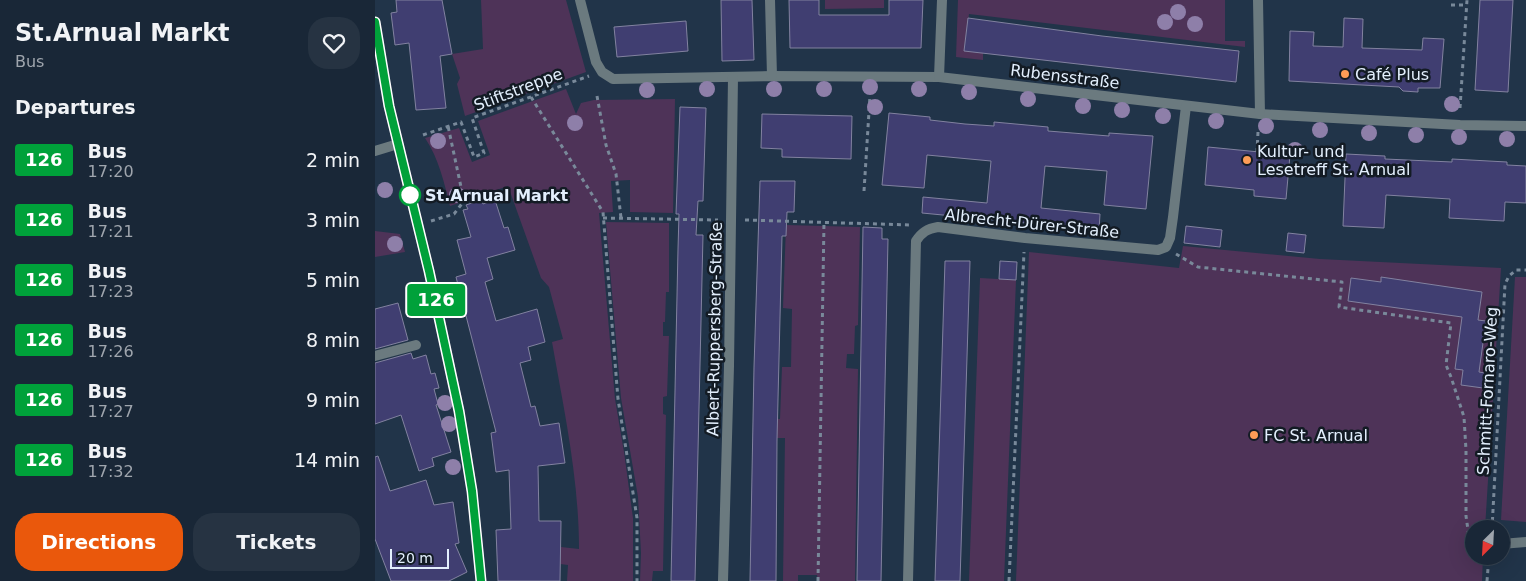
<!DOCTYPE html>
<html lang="en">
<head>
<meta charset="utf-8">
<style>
  :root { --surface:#192737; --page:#263342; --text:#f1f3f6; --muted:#9fa5ad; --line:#374452; --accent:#ea580c }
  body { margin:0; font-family:"DejaVu Sans",sans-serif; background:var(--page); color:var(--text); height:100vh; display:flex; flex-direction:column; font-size:19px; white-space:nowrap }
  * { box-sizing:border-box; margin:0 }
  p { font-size:16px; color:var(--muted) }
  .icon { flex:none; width:28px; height:28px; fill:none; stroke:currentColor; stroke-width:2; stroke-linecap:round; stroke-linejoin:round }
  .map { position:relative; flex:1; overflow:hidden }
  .side { display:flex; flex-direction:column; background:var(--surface); width:375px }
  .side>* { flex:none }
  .badge { padding:0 10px; border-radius:4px; font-size:18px; line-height:32px }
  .needle { width:32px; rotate:204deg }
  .fabs { position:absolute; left:1090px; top:520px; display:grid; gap:10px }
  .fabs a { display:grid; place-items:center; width:45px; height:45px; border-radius:50%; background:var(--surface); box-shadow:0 5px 20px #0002,0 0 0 1px var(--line); font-size:25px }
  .scale { position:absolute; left:15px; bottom:12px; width:59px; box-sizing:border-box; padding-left:5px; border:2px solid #e3effd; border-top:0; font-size:14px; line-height:18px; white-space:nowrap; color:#e3effd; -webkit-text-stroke:4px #131b24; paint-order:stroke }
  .map>.badge { position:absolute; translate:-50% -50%; box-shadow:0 0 0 2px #fff }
  h2 { padding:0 15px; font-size:19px; line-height:45px }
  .round { display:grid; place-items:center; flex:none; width:52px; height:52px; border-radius:20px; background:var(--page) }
  .headline { display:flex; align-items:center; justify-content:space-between; height:85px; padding:0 15px }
  h1 { font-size:24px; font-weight:800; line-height:38px }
  .button { display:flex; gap:10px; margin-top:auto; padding:10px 15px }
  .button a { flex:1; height:58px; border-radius:20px; background:var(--accent); color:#fff; font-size:20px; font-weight:800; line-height:58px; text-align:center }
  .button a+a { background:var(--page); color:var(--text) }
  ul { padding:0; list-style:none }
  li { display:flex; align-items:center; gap:15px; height:60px; padding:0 15px }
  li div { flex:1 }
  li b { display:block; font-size:19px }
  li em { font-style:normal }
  li .badge { min-width:55px; font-weight:700; text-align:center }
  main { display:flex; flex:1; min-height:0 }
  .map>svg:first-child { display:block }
  .green { fill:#4e3358 }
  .building { fill:#403e71; stroke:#8282a0 }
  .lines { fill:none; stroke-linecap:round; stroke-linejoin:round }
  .path { stroke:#79899a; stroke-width:3; stroke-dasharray:4 4; stroke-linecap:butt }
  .street { stroke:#6b7a7f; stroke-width:10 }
  .secondary { stroke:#89a3ab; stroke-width:10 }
  .tree { fill:#8e7fa9 }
  .line-casing { stroke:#fff; stroke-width:11 }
  .line { stroke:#00a13a; stroke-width:8 }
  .poi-dot { fill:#fd9c56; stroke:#131b24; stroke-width:2 }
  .stop-dot { fill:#fff; stroke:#00a13a; stroke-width:2.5 }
  .labels { text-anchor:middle; stroke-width:5; stroke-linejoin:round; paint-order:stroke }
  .poi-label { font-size:16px; fill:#e3effd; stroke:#131b24; text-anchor:start }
  .street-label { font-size:16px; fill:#e3effd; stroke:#131b24 }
  .stop-label { font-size:16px; font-weight:bold; fill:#e3effd; stroke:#131b24; text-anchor:start }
</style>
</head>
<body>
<main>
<section class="side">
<div class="headline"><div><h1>St.Arnual Markt</h1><p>Bus</p></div><a class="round"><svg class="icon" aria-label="heart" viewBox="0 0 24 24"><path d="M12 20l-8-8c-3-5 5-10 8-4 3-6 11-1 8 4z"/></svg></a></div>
<h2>Departures</h2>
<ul>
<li><span class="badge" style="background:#00a13a;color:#fff">126</span><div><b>Bus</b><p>17:20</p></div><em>2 min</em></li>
<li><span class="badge" style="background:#00a13a;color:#fff">126</span><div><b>Bus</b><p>17:21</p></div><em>3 min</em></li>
<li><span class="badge" style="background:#00a13a;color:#fff">126</span><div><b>Bus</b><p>17:23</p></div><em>5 min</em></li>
<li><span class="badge" style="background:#00a13a;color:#fff">126</span><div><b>Bus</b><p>17:26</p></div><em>8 min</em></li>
<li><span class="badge" style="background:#00a13a;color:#fff">126</span><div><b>Bus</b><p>17:27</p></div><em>9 min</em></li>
<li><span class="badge" style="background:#00a13a;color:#fff">126</span><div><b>Bus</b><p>17:32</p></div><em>14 min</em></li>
</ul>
<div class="button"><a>Directions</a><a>Tickets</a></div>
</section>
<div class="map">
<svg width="1151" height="581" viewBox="0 0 1151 581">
  <rect width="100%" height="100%" fill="#213449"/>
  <g class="green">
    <path d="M106 0H191L211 72 90 116 82 84 85 78 77 54 108 49Z"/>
    <path d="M450 0H509V8L450 9Z"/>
    <path d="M583 0H850V41H870V47L594 14 589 50 608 53V60L581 57Z"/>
    <path d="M191 89 201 114 206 103 219 100 300 99 298 213 255 212V180L236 181 238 212 224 213 240 399 249 452 258 518V581H192L193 565 185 564 186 547 204 549C204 479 189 410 177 342L188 339 174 287 166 278 133 186 75 206C69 182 64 159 50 138L84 128 97 162 115 155 103 121Z"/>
    <path d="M231 222 294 223V292H291L290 322H288V336H294L292 396 288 397V414L291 415 288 571H278L277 581H265L266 553 263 497 246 398Z"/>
    <path d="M411 225 485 227 483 325 480 326 479 354H472L471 368 483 369 480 581H443L442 575H423V581H408L410 438H378V418L405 419 407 367H416L417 309 408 308Z"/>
    <path d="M0 231 25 234 30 252 0 257Z"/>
    <path d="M808 246 945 259 1126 268 1110 529H1099V556H1108L1107 581H641L654 252 804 268Z"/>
    <path d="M1140 277H1151V522L1126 520Z"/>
    <path d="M605 278 641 280 629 581H594Z"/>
  </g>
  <g class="building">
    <path d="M21 0H67L77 54 65 56 71 108 41 110 34 43 20 45 16 13 22 12Z"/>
    <path d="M346 0H377L379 60 347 61Z"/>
    <path d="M414 0H444V15H514V0H548L546 48H415Z"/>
    <path d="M1105 0H1138L1133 92 1100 90Z"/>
    <path d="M593 18 727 36 864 51 861 82 589 51Z"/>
    <path d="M969 18 988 19 987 48 1047 50 1048 38 1069 39 1065 88H1043V92L1028 91 1024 87 914 81 915 31 939 32 938 46 968 47Z"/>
    <path d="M311 21 313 51 242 57 239 27Z"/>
    <path d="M305 107 331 108 328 201H323L321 235H328L320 581H296L303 249 304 214H301Z"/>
    <path d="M514 113 555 117V120L590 124 619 126V122L673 127V131L734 136V133L778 136 771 209 729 205 732 171 670 166 666 208 725 214 724 230 547 213 548 197 612 203 616 161 552 155 549 188 507 185Z"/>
    <path d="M387 114 477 116 476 159 407 157V149L386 148Z"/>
    <path d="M833 147 915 155 911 199 879 196V190L830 185Z"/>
    <path d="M971 154 1010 156V159L1077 162V159L1132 162V165L1151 166V203L1130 202 1129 221 1074 218 1075 199 1011 195 1009 228 968 226Z"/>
    <path d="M385 181H420L419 212H412L411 236H407L402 440 401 581H375L379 367Z"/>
    <path d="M106 200 108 204 120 200 129 228 133 227 140 250 112 258 118 279 110 282 121 321 162 309 170 342 153 347 156 360 145 363 156 407 160 406 165 426 184 423 190 463 163 466 164 521H186L185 581H123L121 530 136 529 134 470 121 472 116 433 121 432 81 277 91 274 82 240 96 237 88 210 93 209 91 205Z"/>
    <path d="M811 226 847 230 845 247 809 243Z"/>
    <path d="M488 227 507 228V239H513L506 581H482Z"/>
    <path d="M913 233 931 235 929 253 911 251Z"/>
    <path d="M570 261H595L585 581H560Z"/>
    <path d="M625 261 642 262 641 280 624 279Z"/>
    <path d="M1006 277 1107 292 1103 320 1111 321 1104 372 1110 373 1108 388 1086 385 1088 370 1080 369 1087 317 973 301 976 278 1006 282Z"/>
    <path d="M23 303 33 340 0 349V309Z"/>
    <path d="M36 353 38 359 51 355 56 374 60 373 64 388 59 389 63 404 61 405 76 452 57 458 59 466 44 471 26 415 0 424V363Z"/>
    <path d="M3 456 15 491 51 480 59 505 78 502 84 543 80 544 92 572 74 581H16L0 539V457Z"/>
  </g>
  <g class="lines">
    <g class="path">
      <path d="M1076 5H1091"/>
      <path d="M222 96 231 145 241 174 246 218"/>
      <path d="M156 97 228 212 243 399 262 518V581"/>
      <path d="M1085 108 1092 0"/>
      <path d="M48 135 86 122 99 157 109 153 97 118 214 76"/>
      <path d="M882 152 883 132"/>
      <path d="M489 191 495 96"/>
      <path d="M228 218 343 220"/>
      <path d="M370 220 536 225"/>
      <path d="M56 221 79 214 89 201 73 126"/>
      <path d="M801 254 823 267 967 282 964 307 1076 323 1071 365 1076 377 1089 417 1091 450V516L1095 544H1099"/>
      <path d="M1117 529 1130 284 1134 276 1141 270H1151"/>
      <path d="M443 581 449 222"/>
      <path d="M634 581 649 252"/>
      <path d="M1112 581 1114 556"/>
    </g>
    <g class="street">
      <path d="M205 0 221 62 227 72 238 79 397 76 564 77 885 114 1085 125 1151 126"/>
      <path d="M395 0 397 76"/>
      <path d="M883 0 885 114"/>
      <path d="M564 77 567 0"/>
      <path d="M0 151 23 144"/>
      <path d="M0 356 41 345"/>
      <path d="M1126 544 1151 542"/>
      <path d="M348 581 354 366 358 77"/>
      <path d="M533 581 541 241C547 232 552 229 563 227L650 238 783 250 791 247 795 238 798 217 811 106"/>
    </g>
    <path class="secondary" d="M0 22 14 106 54 271 84 411 97 491 106 581"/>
  </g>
  <g class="tree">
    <circle cx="803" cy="12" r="8"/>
    <circle cx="790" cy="22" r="8"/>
    <circle cx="820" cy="24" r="8"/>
    <circle cx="495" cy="87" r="8"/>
    <circle cx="332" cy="89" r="8"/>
    <circle cx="399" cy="89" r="8"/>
    <circle cx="449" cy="89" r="8"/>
    <circle cx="544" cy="89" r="8"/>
    <circle cx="272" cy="90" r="8"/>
    <circle cx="594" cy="92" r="8"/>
    <circle cx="653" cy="99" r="8"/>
    <circle cx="1077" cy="104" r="8"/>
    <circle cx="708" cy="106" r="8"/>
    <circle cx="500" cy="107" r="8"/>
    <circle cx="747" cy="110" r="8"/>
    <circle cx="788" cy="116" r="8"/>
    <circle cx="841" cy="121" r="8"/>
    <circle cx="200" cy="123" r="8"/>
    <circle cx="891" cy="126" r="8"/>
    <circle cx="945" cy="130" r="8"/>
    <circle cx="994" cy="133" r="8"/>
    <circle cx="1041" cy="135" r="8"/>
    <circle cx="1084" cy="137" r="8"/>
    <circle cx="1132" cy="139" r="8"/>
    <circle cx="63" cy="141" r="8"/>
    <circle cx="920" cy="150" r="8"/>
    <circle cx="10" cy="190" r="8"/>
    <circle cx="82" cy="195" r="8"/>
    <circle cx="20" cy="244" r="8"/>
    <circle cx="70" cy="403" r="8"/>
    <circle cx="74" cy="424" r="8"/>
    <circle cx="78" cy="467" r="8"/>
  </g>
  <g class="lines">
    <defs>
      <path id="line" d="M0 22 14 106 54 271 84 411 97 491 106 581"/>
    </defs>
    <use href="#line" class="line-casing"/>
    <use href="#line" class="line"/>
  </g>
  <g class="poi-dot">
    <circle cx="970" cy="74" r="5"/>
    <circle cx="872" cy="160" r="5"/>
    <circle cx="879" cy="435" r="5"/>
  </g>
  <circle class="stop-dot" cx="35" cy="195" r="10"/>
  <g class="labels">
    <g class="poi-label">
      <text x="980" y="80">Café Plus</text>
      <text x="882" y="157">Kultur- und<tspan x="882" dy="18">Lesetreff St. Arnual</tspan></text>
      <text x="889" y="441">FC St. Arnual</text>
    </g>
    <g class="street-label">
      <text transform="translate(690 76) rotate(7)" y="6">Rubensstraße</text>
      <text transform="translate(143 89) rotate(-21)" y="6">Stiftstreppe</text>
      <text transform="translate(657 223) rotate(6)" y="6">Albrecht-Dürer-Straße</text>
      <text transform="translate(339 329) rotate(-89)" y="6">Albert-Ruppersberg-Straße</text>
      <text transform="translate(1112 391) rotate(-87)" y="6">Schmitt-Fornaro-Weg</text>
    </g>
    <g class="stop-label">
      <text x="50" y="201">St.Arnual Markt</text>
    </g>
  </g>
</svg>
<div class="fabs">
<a><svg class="needle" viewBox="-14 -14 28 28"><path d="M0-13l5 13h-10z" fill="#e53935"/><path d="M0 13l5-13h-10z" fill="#9fa5ad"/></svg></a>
</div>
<div class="scale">20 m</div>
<b class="badge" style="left:61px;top:300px;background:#00a13a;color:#fff">126</b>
</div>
</main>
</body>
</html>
